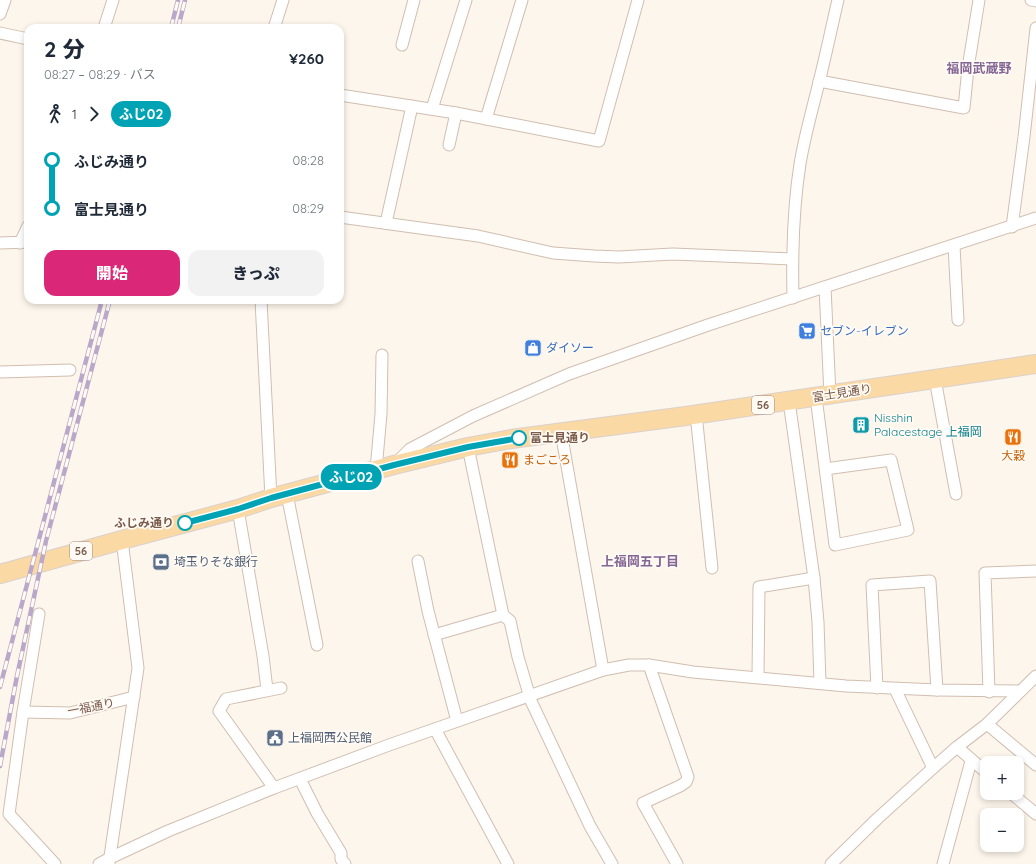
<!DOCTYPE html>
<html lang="ja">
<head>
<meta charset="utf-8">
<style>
  :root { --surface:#fff; --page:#f2f2f3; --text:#1f2937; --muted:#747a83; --accent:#db2777 }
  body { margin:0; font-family:Quicksand,"Noto Sans JP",sans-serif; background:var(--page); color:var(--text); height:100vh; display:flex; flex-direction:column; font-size:15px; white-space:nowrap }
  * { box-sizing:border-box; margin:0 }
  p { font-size:13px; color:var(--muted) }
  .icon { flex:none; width:22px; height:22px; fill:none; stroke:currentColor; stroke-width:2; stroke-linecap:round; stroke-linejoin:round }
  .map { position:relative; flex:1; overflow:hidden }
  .side { position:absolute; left:24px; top:24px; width:320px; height:280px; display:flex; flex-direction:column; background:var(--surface); border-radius:12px; box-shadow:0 2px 6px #0003 }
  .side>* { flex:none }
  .badge { padding:0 8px; border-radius:13px; font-size:14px; line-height:26px }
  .buttons { position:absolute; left:980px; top:756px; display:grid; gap:8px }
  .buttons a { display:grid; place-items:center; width:44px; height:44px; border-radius:8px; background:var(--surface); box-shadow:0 2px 6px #0003; font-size:20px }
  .map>.badge { position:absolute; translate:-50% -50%; box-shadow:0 0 0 2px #fff }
  .legs { display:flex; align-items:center; gap:6px; height:44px; padding:0 20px; font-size:13px }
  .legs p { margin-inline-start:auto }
  .overview { display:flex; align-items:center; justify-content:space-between; height:68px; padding:0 20px }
  h1 { font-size:22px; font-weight:800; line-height:30px }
  .cta { display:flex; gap:8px; margin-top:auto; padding:8px 20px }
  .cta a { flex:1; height:46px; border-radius:12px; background:var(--accent); color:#fff; font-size:16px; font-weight:800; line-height:46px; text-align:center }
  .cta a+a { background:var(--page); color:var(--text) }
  ul { padding:0 20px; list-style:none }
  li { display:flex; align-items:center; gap:14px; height:48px; font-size:15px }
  li i { display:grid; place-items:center; width:6px; height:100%; margin:0 5px; background:currentColor }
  li i::after { content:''; width:10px; height:10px; margin:-5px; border:3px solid; border-radius:50%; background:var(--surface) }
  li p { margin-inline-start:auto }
  li:first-child i { background:linear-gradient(#0000 50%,currentColor 0) }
  li:last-child i { background:linear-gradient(currentColor 50%,#0000 0) }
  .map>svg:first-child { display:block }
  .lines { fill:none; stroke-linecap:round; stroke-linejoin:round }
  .street-casing { stroke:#d1beb0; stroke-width:13 }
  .primary-casing { stroke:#dad1cd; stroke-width:20 }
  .street { stroke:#fff; stroke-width:11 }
  .primary { stroke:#fbd9a5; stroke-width:18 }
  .rail-casing { stroke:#b9a8c9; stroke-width:4.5 }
  .rail { stroke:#fffaf3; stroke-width:3; stroke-dasharray:9; stroke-linecap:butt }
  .line-1-casing { stroke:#fff; stroke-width:9 }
  .line-1 { stroke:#00a3b4; stroke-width:6 }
  .stop-1-dot { fill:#fff; stroke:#00a3b4; stroke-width:2 }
  .labels { text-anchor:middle; stroke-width:3.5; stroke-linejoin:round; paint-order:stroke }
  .shield { fill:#fffaf3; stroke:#a28b7f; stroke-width:1 }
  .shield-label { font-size:11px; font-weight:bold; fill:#7a5c4d }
  .shop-label { font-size:12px; fill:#366cbe; stroke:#fffaf3; text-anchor:start }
  .street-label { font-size:12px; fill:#7a5c4d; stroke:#fffaf3 }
  .culture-label { font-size:12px; fill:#0d838f; stroke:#fffaf3; text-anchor:start }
  .stop-label { font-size:12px; font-weight:bold; fill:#7a5c4d; stroke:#fffaf3; text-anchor:start }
  .food-label { font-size:12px; fill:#c56008; stroke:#fffaf3 }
  .service-label { font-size:12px; fill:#4e5e75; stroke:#fffaf3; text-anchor:start }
  .neighbourhood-label { font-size:13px; font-weight:bold; fill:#846695; stroke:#fffaf3 }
</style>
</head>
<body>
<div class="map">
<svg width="1036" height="864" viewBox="0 0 1036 864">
  <rect width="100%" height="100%" fill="#fdf6ec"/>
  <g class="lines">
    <defs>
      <g id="street">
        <path d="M1031 0 1036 1"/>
        <path d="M0 14 5 0"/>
        <path d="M104 28 113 0"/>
        <path d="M274 28 283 0"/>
        <path d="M0 33 28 39"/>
        <path d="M402 45 414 0"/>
        <path d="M819 81 964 108 968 68 979 0"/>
        <path d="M340 95 456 113 599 141 638 0"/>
        <path d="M432 109 466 0"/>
        <path d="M486 119 522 0"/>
        <path d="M449 145 456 113"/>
        <path d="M340 217 478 236 553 253 594 256 619 257 673 254 792 259"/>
        <path d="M386 223 412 106"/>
        <path d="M1012 227 1024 137 1036 28"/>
        <path d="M0 243 28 242"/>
        <path d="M20 243 28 226"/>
        <path d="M954 246 958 320"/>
        <path d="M825 287 830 395"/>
        <path d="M793 298C792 253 793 208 800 164 805 133 814 104 821 74 827 50 832 25 838 0"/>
        <path d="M261 300 271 498"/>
        <path d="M0 372 70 370"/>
        <path d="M935 379 956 494"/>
        <path d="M816 397 835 545 908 530 891 460 825 469"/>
        <path d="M789 401 814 578 818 622 820 683"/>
        <path d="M696 414 712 568"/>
        <path d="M561 432 603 670"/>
        <path d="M468 447 503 615"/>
        <path d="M396 463 410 449 473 416 569 374 708 325 1036 218"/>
        <path d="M376 470 381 414 382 355"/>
        <path d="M287 494 317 645"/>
        <path d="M238 509 263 656 267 690"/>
        <path d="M418 561 428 611 457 721"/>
        <path d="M39 614 23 712 9 814 55 864"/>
        <path d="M434 635 503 615 510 621 518 657 531 701 590 826 612 864"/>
        <path d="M649 665 688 777 686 782 680 786 643 803 677 864"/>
        <path d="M758 677 759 587 814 578"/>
        <path d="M877 688 872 585 930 581 937 690"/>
        <path d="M895 689 933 768"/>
        <path d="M989 692 985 573 1036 571"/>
        <path d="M23 712 70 713 134 697"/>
        <path d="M987 724 1036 765"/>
        <path d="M435 729 508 864"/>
        <path d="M957 747 987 773"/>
        <path d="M300 779 317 813 341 853V859L345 864"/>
        <path d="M274 788 219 711 226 699 281 688"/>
        <path d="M1011 793 1036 814"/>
        <path d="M109 863 138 668 122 540"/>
        <path d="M99 864 110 858 168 831 274 788 389 745 603 670 629 665H649L693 672 846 686 937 690 1020 691"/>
        <path d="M831 864 878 818 933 768 957 747 987 724 1036 676"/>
        <path d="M943 864 971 761"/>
      </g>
      <path id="primary" d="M0 574 122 540 238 509 271 498 394 465 468 447 511 439 686 416 1036 364"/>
    </defs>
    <use href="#street" class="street-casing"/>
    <use href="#primary" class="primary-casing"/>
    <use href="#street" class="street"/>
    <use href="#primary" class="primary"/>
    <defs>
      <g id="rail">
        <path d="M171 28 178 0"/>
        <path d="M178 28 185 0"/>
        <path d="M0 687 102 300"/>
        <path d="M0 766 17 676 46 541 110 300"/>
      </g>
    </defs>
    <use href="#rail" class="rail-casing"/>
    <use href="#rail" class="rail"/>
  </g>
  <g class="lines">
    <defs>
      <path id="line-1" d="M185 523 238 509 271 498 394 465 468 447 519 438"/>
    </defs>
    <use href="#line-1" class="line-1-casing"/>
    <use href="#line-1" class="line-1"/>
  </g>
  <defs>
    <symbol id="supermarket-square" viewBox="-11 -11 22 22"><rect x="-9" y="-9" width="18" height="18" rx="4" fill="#3f7fe0" stroke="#fffaf3"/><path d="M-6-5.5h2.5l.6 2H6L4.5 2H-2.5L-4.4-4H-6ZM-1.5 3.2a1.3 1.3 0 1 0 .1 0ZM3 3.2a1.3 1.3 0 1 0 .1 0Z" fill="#fff"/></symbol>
    <symbol id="shop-square" viewBox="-11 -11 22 22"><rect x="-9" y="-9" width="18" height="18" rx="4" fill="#3f7fe0" stroke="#fffaf3"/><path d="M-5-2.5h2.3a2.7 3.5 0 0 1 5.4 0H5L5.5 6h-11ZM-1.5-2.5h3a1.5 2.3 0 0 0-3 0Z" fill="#fff"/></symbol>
    <symbol id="building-square" viewBox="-11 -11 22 22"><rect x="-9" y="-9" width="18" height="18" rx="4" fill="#0f9aa8" stroke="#fffaf3"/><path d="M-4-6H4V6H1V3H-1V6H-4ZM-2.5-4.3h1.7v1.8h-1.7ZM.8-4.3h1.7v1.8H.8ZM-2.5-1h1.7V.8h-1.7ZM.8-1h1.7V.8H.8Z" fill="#fff"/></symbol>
    <symbol id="restaurant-square" viewBox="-11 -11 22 22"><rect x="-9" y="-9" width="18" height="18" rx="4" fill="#e8710a" stroke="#fffaf3"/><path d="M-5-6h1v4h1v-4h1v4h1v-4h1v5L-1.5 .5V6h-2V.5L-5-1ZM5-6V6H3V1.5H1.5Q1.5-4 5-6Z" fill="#fff"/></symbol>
    <symbol id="bank-square" viewBox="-11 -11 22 22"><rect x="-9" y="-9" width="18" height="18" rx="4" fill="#5c6f8a" stroke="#fffaf3"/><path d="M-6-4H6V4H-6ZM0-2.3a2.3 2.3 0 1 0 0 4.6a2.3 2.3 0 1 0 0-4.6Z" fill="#fff"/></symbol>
    <symbol id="civic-square" viewBox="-11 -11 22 22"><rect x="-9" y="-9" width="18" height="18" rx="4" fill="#5c6f8a" stroke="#fffaf3"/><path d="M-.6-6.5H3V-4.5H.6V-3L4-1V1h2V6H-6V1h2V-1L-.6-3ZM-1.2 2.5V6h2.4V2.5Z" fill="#fff"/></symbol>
  </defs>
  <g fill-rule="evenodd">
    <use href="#supermarket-square" x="797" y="321" width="20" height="20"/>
    <use href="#shop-square" x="523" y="338" width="20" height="20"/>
    <use href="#building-square" x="851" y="415" width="20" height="20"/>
    <use href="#restaurant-square" x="1003" y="427" width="20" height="20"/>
    <use href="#restaurant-square" x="500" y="450" width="20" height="20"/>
    <use href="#bank-square" x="151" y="552" width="20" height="20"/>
    <use href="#civic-square" x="265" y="728" width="20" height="20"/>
  </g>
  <g class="stop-1-dot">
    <circle cx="519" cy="438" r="7"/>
    <circle cx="185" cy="523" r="7"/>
  </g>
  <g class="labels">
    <g class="shield">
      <rect x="752" y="396" width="22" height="18" rx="3"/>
      <rect x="70" y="542" width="22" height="18" rx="3"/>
    </g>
    <g class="shield-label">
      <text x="763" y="409">56</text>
      <text x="81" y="555">56</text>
    </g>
    <g class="shop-label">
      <text x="820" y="335">セブン-イレブン</text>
      <text x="546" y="352">ダイソー</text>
    </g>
    <g class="street-label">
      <text transform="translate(842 393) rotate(-9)" y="4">富士見通り</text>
      <text transform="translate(91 707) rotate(-11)" y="4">一福通り</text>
    </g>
    <g class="culture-label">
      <text x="874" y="422">Nisshin<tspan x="874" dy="14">Palacestage 上福岡</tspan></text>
    </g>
    <g class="stop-label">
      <text x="530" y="442">富士見通り</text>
      <text x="174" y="527" text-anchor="end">ふじみ通り</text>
    </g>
    <g class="food-label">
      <text x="1013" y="460">大穀</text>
      <text x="523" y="464" text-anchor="start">まごころ</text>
    </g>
    <g class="service-label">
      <text x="174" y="566">埼玉りそな銀行</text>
      <text x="288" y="742">上福岡西公民館</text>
    </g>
    <g class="neighbourhood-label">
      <text x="979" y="73">福岡武蔵野</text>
      <text x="640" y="566">上福岡五丁目</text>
    </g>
  </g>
</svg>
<div class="buttons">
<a>+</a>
<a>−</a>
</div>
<b class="badge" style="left:351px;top:477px;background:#00a3b4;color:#fff">ふじ02</b>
<section class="side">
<div class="overview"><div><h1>2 分</h1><p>08:27 – 08:29 · バス</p></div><b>¥260</b></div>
<div class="legs"><svg class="icon" aria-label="walk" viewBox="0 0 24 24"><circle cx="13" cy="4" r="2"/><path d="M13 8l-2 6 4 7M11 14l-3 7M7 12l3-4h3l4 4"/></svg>1<svg class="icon" aria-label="forward" viewBox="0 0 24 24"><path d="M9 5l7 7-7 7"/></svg><b class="badge" style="background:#00a3b4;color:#fff">ふじ02</b></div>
<ul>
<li><i style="color:#00a3b4"></i><b>ふじみ通り</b><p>08:28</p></li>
<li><i style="color:#00a3b4"></i><b>富士見通り</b><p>08:29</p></li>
</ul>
<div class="cta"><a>開始</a><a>きっぷ</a></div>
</section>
</div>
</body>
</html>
